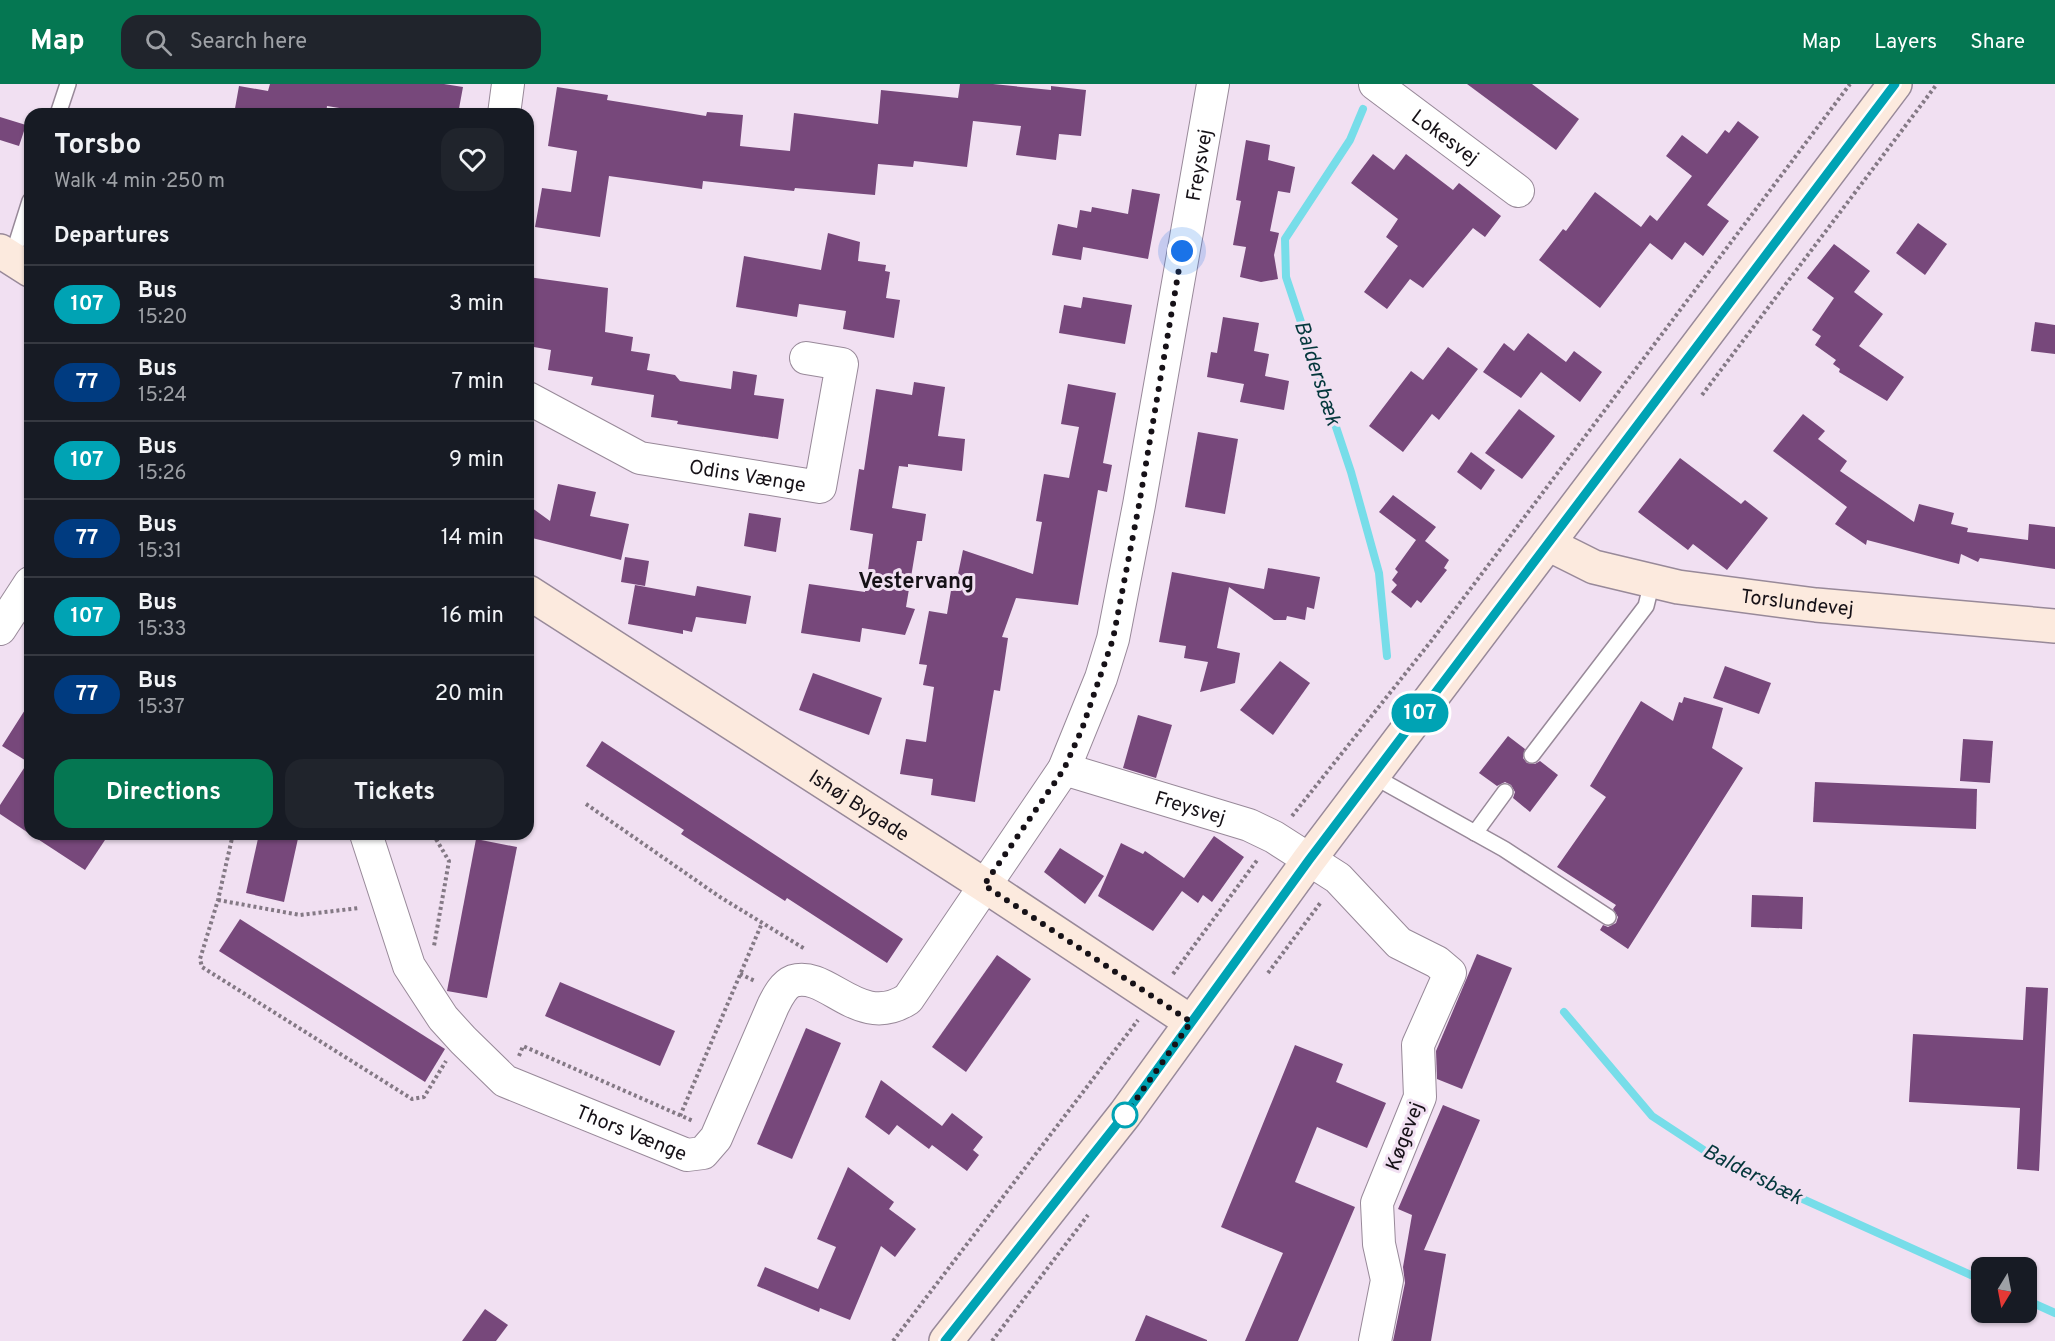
<!DOCTYPE html>
<html lang="en">
<head>
<meta charset="utf-8">
<style>
  :root { --surface:#171b24; --page:#20242c; --text:#f1f3f6; --muted:#9ea1a6; --line:#363941; --accent:#057752 }
  body { margin:0; font-family:Overpass,sans-serif; background:var(--page); color:var(--text); height:100vh; display:flex; flex-direction:column; font-size:22px; white-space:nowrap }
  * { box-sizing:border-box; margin:0 }
  p { font-size:20px; color:var(--muted) }
  .icon { flex:none; width:33px; height:33px; fill:none; stroke:currentColor; stroke-width:2; stroke-linecap:round; stroke-linejoin:round }
  .map { position:relative; flex:1; overflow:hidden }
  .side { position:absolute; left:24px; top:24px; width:510px; height:732px; display:flex; flex-direction:column; background:var(--surface); border-radius:18px; box-shadow:0 2px 4px #0004 }
  .side>* { flex:none }
  .badge { padding:0 12px; border-radius:20px; font-size:21px; line-height:39px }
  .needle { width:39px; rotate:190deg }
  .tools { position:absolute; left:1971px; top:1173px; display:grid; gap:12px }
  .tools a { display:grid; place-items:center; width:66px; height:66px; border-radius:12px; background:var(--surface); box-shadow:0 2px 4px #0004; font-size:30px }
  .you { position:absolute; width:30px; height:30px; margin:-15px; border:4px solid #fff; border-radius:50%; background:#1a73e8; box-shadow:0 0 0 9px #1a73e833 }
  .map>.badge { position:absolute; translate:-50% -50%; box-shadow:0 0 0 3px #fff }
  h2 { padding:0 30px; font-size:22px; line-height:54px }
  .round { display:grid; place-items:center; flex:none; width:63px; height:63px; border-radius:18px; background:var(--page) }
  .summary { display:flex; align-items:center; justify-content:space-between; height:102px; padding:0 30px }
  h1 { font-size:28px; font-weight:700; line-height:45px }
  .action { display:flex; gap:12px; margin-top:auto; padding:12px 30px }
  .action a { flex:1; height:69px; border-radius:18px; background:var(--accent); color:#fff; font-size:24px; font-weight:700; line-height:69px; text-align:center }
  .action a+a { background:var(--page); color:var(--text) }
  ul { padding:0; list-style:none }
  li { display:flex; align-items:center; gap:18px; height:78px; padding:0 30px; border-top:2px solid var(--line) }
  li div { flex:1 }
  li b { display:block; font-size:22px }
  li em { font-style:normal }
  li .badge { min-width:66px; font-weight:700; text-align:center }
  header { display:flex; align-items:center; gap:36px; box-sizing:border-box; height:84px; padding:0 30px; background:var(--accent); color:#fff }
  header strong { font-size:28px }
  nav { display:flex; gap:33px; margin-inline-start:auto; font-size:21px }
  .search { width:420px; height:54px; background:var(--page); display:flex; align-items:center; gap:15px; box-sizing:border-box; padding:0 21px; border-radius:18px; color:var(--muted); font-size:22px }
  .map>svg:first-child { display:block }
  .lines { fill:none; stroke-linecap:round; stroke-linejoin:round }
  .stream { stroke:#77dde9; stroke-width:8 }
  .building { fill:#77487b }
  .lane-casing { stroke:#988999; stroke-width:18 }
  .street-casing { stroke:#988999; stroke-width:34 }
  .secondary-casing { stroke:#988999; stroke-width:36 }
  .path { stroke:#847985; stroke-width:4; stroke-dasharray:3 3; stroke-linecap:butt }
  .lane { stroke:#fff; stroke-width:15 }
  .street { stroke:#fff; stroke-width:32 }
  .secondary { stroke:#fceade; stroke-width:33 }
  .line-casing { stroke:#fff; stroke-width:14 }
  .line { stroke:#00a3b4; stroke-width:9 }
  .walk { stroke:#161117; stroke-width:6; stroke-dasharray:0 10.8 }
  .stop-dot { fill:#fff; stroke:#00a3b4; stroke-width:3 }
  .labels { text-anchor:middle; stroke-width:6; stroke-linejoin:round; paint-order:stroke }
  .street-label { font-size:20px; fill:#161117; stroke:#f1e0f2 }
  .water-label { font-size:21px; font-style:italic; fill:#04373c; stroke:#f1e0f2 }
  .quarter-label { font-size:22px; font-weight:bold; fill:#161117; stroke:#f1e0f2 }
</style>
</head>
<body>
<header>
<strong>Map</strong>
<div class="search"><svg class="icon" aria-label="search" viewBox="0 0 24 24"><circle cx="10" cy="10" r="6"/><path d="M15 15l6 6"/></svg>Search here</div>
<nav><a>Map</a><a>Layers</a><a>Share</a></nav>
</header>
<div class="map">
<svg width="2055" height="1257" viewBox="0 0 2055 1257">
  <rect width="100%" height="100%" fill="#f1e0f2"/>
  <g class="lines">
    <g class="stream">
      <path d="M1363 25 1350 56 1285 155 1286 193 1351 388 1379 489 1387 572"/>
      <path d="M1564 928 1652 1032 1725 1080 1982 1196"/>
      <path d="M2026 1216 2055 1229"/>
    </g>
  </g>
  <g class="building">
    <path d="M270 0H444L463 3 458 30H376L327 22 326 30H234L239 2 268 7Z"/>
    <path d="M960 0H993L1051 6V2L1086 6 1081 52 1059 50 1056 76 1016 71 1021 42 973 37 967 83 914 77 913 83 878 80 875 111 795 104 794 107 703 97 702 105 609 92 600 153 535 143 542 104 571 108 577 67 548 62 557 3 608 11 607 16 706 32 707 28 743 31 740 62 790 67 794 29 878 40 881 6 958 14Z"/>
    <path d="M1467 0H1532L1579 35 1556 66Z"/>
    <path d="M0 33 26 41 19 62 0 56Z"/>
    <path d="M1738 37 1759 53 1707 121 1729 137 1703 172 1685 158 1672 176 1650 159 1600 224 1539 176 1563 145 1566 147 1595 108 1641 143 1650 131 1657 137 1692 92 1666 72 1682 51 1707 70 1725 46 1729 49Z"/>
    <path d="M1246 56 1270 61 1268 76 1295 83 1290 109 1278 107 1270 147 1279 149 1274 171 1278 195 1261 198 1240 193 1246 163 1233 161 1241 117 1236 116Z"/>
    <path d="M1373 70 1394 86 1406 70 1453 106 1459 99 1501 132 1485 153 1473 144 1423 204 1410 195 1387 225 1364 208 1398 162 1386 153 1398 135 1351 99Z"/>
    <path d="M1132 105 1160 110 1148 175 1083 163 1081 176 1052 171 1058 140 1077 144 1080 126 1091 128 1092 123 1128 130Z"/>
    <path d="M1918 139 1947 160 1925 191 1896 169Z"/>
    <path d="M828 149 860 158 858 177 886 181 885 187 890 188 886 214 900 216 894 254 843 245 846 227 799 220 797 233 736 223 744 172 821 186Z"/>
    <path d="M1834 160 1870 187 1854 208 1883 230 1859 262 1904 293 1887 317 1839 288 1840 285 1833 280 1836 276 1815 261 1821 252 1812 246 1834 214 1807 194Z"/>
    <path d="M528 193 608 204 605 248 633 253 631 267 650 270 647 286 675 291 680 297 731 305 733 287 757 291 754 311 784 315 778 355 677 340 678 337 651 333 654 311 591 301 593 293 548 286 551 266 528 262Z"/>
    <path d="M1083 213 1132 221 1125 260 1059 249 1064 221 1081 224Z"/>
    <path d="M1223 233 1259 239 1254 267 1269 270 1265 292 1289 297 1284 326 1240 318 1244 300 1207 293 1211 268 1217 269Z"/>
    <path d="M2035 238 2055 241V270L2031 267Z"/>
    <path d="M1528 249 1566 278 1574 267 1602 288 1580 318 1541 288 1521 314 1483 288 1504 259 1514 267Z"/>
    <path d="M1448 263 1478 285 1439 336 1432 330 1403 368 1369 342 1411 287 1423 296Z"/>
    <path d="M914 298 945 303 938 352 965 355 962 387 908 380V383L899 382 892 424 926 430 922 457H917L906 523 915 525 905 551 862 544 860 558 801 549 809 500 865 508 873 450 850 446 859 385 864 386 876 305 912 311Z"/>
    <path d="M1068 300 1116 309 1103 379 1112 381 1107 408 1098 406 1078 521 1016 514 1002 553 1008 554 1000 607 994 606 975 718 931 711 933 695 900 690 906 655 926 658 934 603 923 601 927 581 919 580 929 527 947 530 954 489 958 490 963 466 1033 490 1042 438 1036 437 1044 390 1069 394 1079 343 1061 340Z"/>
    <path d="M1519 325 1555 352 1522 395 1485 369Z"/>
    <path d="M1803 330 1825 347 1818 355 1847 377 1840 387 1914 438 1919 420 1954 429 1951 440 1968 444 1967 448 2028 456 2029 440 2055 443V485L1980 474 1978 478 1961 470 1959 480 1867 456 1866 461 1835 440 1847 423 1773 367Z"/>
    <path d="M1198 348 1238 355 1225 430 1185 423Z"/>
    <path d="M1471 368 1495 386 1481 406 1457 388Z"/>
    <path d="M1680 374 1741 420 1745 416 1768 434 1727 486 1693 460 1688 466 1638 428Z"/>
    <path d="M558 400 596 408 590 432 629 440 621 476 528 453V421L550 437Z"/>
    <path d="M1393 411 1436 443 1425 457 1449 476 1444 484 1447 486 1421 519 1417 516 1411 524 1391 508 1397 501 1392 496 1398 488 1395 485 1416 456 1379 428Z"/>
    <path d="M749 429 781 434 776 468 744 462Z"/>
    <path d="M625 473 649 477 645 502 621 498Z"/>
    <path d="M1268 484 1320 493 1314 525 1307 523 1305 536 1287 532 1286 536H1274L1229 503 1217 564 1240 569 1235 599 1200 608 1208 578 1184 574 1186 562 1159 558 1172 488 1264 505Z"/>
    <path d="M635 501 695 512 697 502 751 512 746 540 696 533 692 548 683 546V550L628 540Z"/>
    <path d="M1280 577 1310 599 1273 651 1240 626Z"/>
    <path d="M1725 582 1771 599 1759 630 1713 614Z"/>
    <path d="M813 589 882 614 869 651 799 626Z"/>
    <path d="M1684 613 1723 624 1712 664 1743 684 1628 865 1600 846 1603 841 1608 843 1616 839 1618 833 1613 825 1616 821 1557 783 1606 713 1590 702 1641 617 1673 637 1679 618 1682 619Z"/>
    <path d="M30 618V750L0 730V721L28 678 2 662Z"/>
    <path d="M1138 631 1172 641 1156 694 1123 684Z"/>
    <path d="M1508 652 1525 665 1523 674 1527 679 1535 680 1540 677 1558 691 1530 728 1513 714 1515 708 1511 701 1505 698 1497 702 1479 689Z"/>
    <path d="M1963 655 1993 657 1990 699 1960 697Z"/>
    <path d="M602 657 903 855 887 879 787 814 785 817 681 750 684 746 586 682Z"/>
    <path d="M1815 698 1977 705 1976 745 1813 738Z"/>
    <path d="M30 750H109L85 786Z"/>
    <path d="M259 750H299L284 818 246 809Z"/>
    <path d="M1214 752 1244 773 1212 818 1203 811 1198 819 1182 807 1153 847 1098 812 1121 759 1143 770 1145 767 1184 794Z"/>
    <path d="M476 755 517 763 487 914 447 907Z"/>
    <path d="M1060 764 1104 792 1085 820 1044 788Z"/>
    <path d="M1752 811 1803 813 1802 845 1751 843Z"/>
    <path d="M240 835 445 965 425 998 219 867Z"/>
    <path d="M1477 870 1512 884 1462 1005 1437 995 1436 967Z"/>
    <path d="M997 871 1031 895 966 988 932 963Z"/>
    <path d="M560 898 675 947 660 982 545 932Z"/>
    <path d="M2026 903 2048 904 2039 1087 2017 1085 2020 1024 1909 1018 1913 950 2023 956Z"/>
    <path d="M806 944 841 959 792 1075 757 1060Z"/>
    <path d="M1295 961 1343 980 1336 998 1386 1019 1367 1064 1317 1043 1295 1098 1355 1123 1298 1257H1245L1283 1169 1221 1143Z"/>
    <path d="M881 996 942 1042 952 1029 983 1053 973 1066 979 1071 967 1087 932 1061 929 1065 897 1041 889 1051 865 1033Z"/>
    <path d="M1443 1021 1480 1036 1424 1166 1446 1170 1431 1257H1393L1405 1199 1403 1183 1412 1131 1398 1125Z"/>
    <path d="M848 1083 894 1118 889 1125 916 1145 895 1173 881 1162 850 1236 820 1224 819 1228 757 1202 765 1183 818 1205 836 1163 817 1155Z"/>
    <path d="M485 1225 508 1241 496 1257H462Z"/>
    <path d="M1146 1231 1207 1256V1257H1135Z"/>
  </g>
  <g class="lines">
    <defs>
      <g id="lane">
        <path d="M58 30 68 0"/>
        <path d="M12 174 30 117"/>
        <path d="M1532 671 1646 522 1652 498"/>
        <path d="M1373 692 1504 765 1608 833"/>
        <path d="M1475 749 1505 708"/>
      </g>
      <g id="street">
        <path id="s1" d="M1375 0 1518 107"/>
        <path d="M504 30 508 0"/>
        <path id="s2" d="M528 314 640 374 820 403 842 280 806 274"/>
        <path d="M0 545 30 499"/>
        <path id="s3" d="M1064 685 1249 741 1274 753 1338 794 1399 859 1437 878 1450 889 1418 961 1420 1013 1377 1119 1379 1160 1387 1196 1375 1257"/>
        <path id="s4" d="M366 750 409 882 443 934 463 956 505 997 687 1071 703 1069 716 1054 773 922C777 914 783 901 793 897 828 886 859 947 908 915L1064 685 1101 594 1113 555 1139 421 1213 0"/>
      </g>
      <g id="secondary">
        <path d="M0 167 30 186"/>
        <path id="s5" d="M1548 460 1594 483 1678 503 1816 521 2055 542"/>
        <path id="s6" d="M528 508 984 801 1191 938"/>
        <path d="M946 1257 1125 1030 1309 776 1895 0"/>
      </g>
    </defs>
    <use href="#lane" class="lane-casing"/>
    <use href="#street" class="street-casing"/>
    <use href="#secondary" class="secondary-casing"/>
    <g class="path">
      <path d="M1702 311 1937 0"/>
      <path d="M586 720 720 813 805 865"/>
      <path d="M1292 732 1432 556 1850 0"/>
      <path d="M233 750 218 816 200 875 202 883 412 1015 424 1013 446 977"/>
      <path d="M433 750 449 777 434 862"/>
      <path d="M218 816 300 831 359 824"/>
      <path d="M1268 889 1321 818"/>
      <path d="M740 890 755 897"/>
      <path d="M1173 890 1258 775"/>
      <path d="M519 972 523 962 693 1037"/>
      <path d="M680 1032 762 839"/>
      <path d="M893 1257 1138 936"/>
      <path d="M992 1257 1088 1131"/>
    </g>
    <use href="#lane" class="lane"/>
    <use href="#street" class="street"/>
    <use href="#secondary" class="secondary"/>
  </g>
  <g class="lines">
    <defs>
      <path id="line" d="M945 1257 1125 1030 1309 776 1895 0"/>
    </defs>
    <use href="#line" class="line-casing"/>
    <use href="#line" class="line"/>
    <path class="walk" d="M1125 1031 1191 938 984 801 1064 685 1082 645 1113 555 1139 421 1182 167"/>
  </g>
  <circle class="stop-dot" cx="1125" cy="1031" r="12"/>
  <g class="labels">
    <g class="street-label">
      <text dy="7" stroke="none"><textPath href="#s1" startOffset="88">Lokesvej</textPath></text>
      <text dy="7" stroke="none"><textPath href="#s4" startOffset="1720">Freysvej</textPath></text>
      <text dy="7" stroke="none"><textPath href="#s2" startOffset="236">Odins Vænge</textPath></text>
      <text dy="7" stroke="none"><textPath href="#s5" startOffset="258">Torslundevej</textPath></text>
      <text dy="7" stroke="none"><textPath href="#s6" startOffset="394">Ishøj Bygade</textPath></text>
      <text dy="7" stroke="none"><textPath href="#s3" startOffset="132">Freysvej</textPath></text>
      <text dy="7" stroke="none"><textPath href="#s4" startOffset="426">Thors Vænge</textPath></text>
      <text transform="translate(1404 1052) rotate(-69)" y="7">Køgevej</text>
    </g>
    <g class="water-label">
      <text transform="translate(1318 289) rotate(72)" y="7">Baldersbæk</text>
      <text transform="translate(1753 1090) rotate(27)" y="7">Baldersbæk</text>
    </g>
    <g class="quarter-label">
      <text x="916" y="504">Vestervang</text>
    </g>
  </g>
</svg>
<div class="tools">
<a><svg class="needle" viewBox="-14 -14 28 28"><path d="M0-13l5 13h-10z" fill="#e53935"/><path d="M0 13l5-13h-10z" fill="#9ea1a6"/></svg></a>
</div>
<div class="you" style="left:1182px;top:167px"></div>
<b class="badge" style="left:1420px;top:629px;background:#00a3b4;color:#fff">107</b>
<section class="side">
<div class="summary"><div><h1>Torsbo</h1><p>Walk · 4 min · 250 m</p></div><a class="round"><svg class="icon" aria-label="heart" viewBox="0 0 24 24"><path d="M12 20l-8-8c-3-5 5-10 8-4 3-6 11-1 8 4z"/></svg></a></div>
<h2>Departures</h2>
<ul>
<li><span class="badge" style="background:#00a3b4;color:#fff">107</span><div><b>Bus</b><p>15:20</p></div><em>3 min</em></li>
<li><span class="badge" style="background:#003b80;color:#fff">77</span><div><b>Bus</b><p>15:24</p></div><em>7 min</em></li>
<li><span class="badge" style="background:#00a3b4;color:#fff">107</span><div><b>Bus</b><p>15:26</p></div><em>9 min</em></li>
<li><span class="badge" style="background:#003b80;color:#fff">77</span><div><b>Bus</b><p>15:31</p></div><em>14 min</em></li>
<li><span class="badge" style="background:#00a3b4;color:#fff">107</span><div><b>Bus</b><p>15:33</p></div><em>16 min</em></li>
<li><span class="badge" style="background:#003b80;color:#fff">77</span><div><b>Bus</b><p>15:37</p></div><em>20 min</em></li>
</ul>
<div class="action"><a>Directions</a><a>Tickets</a></div>
</section>
</div>
</body>
</html>
